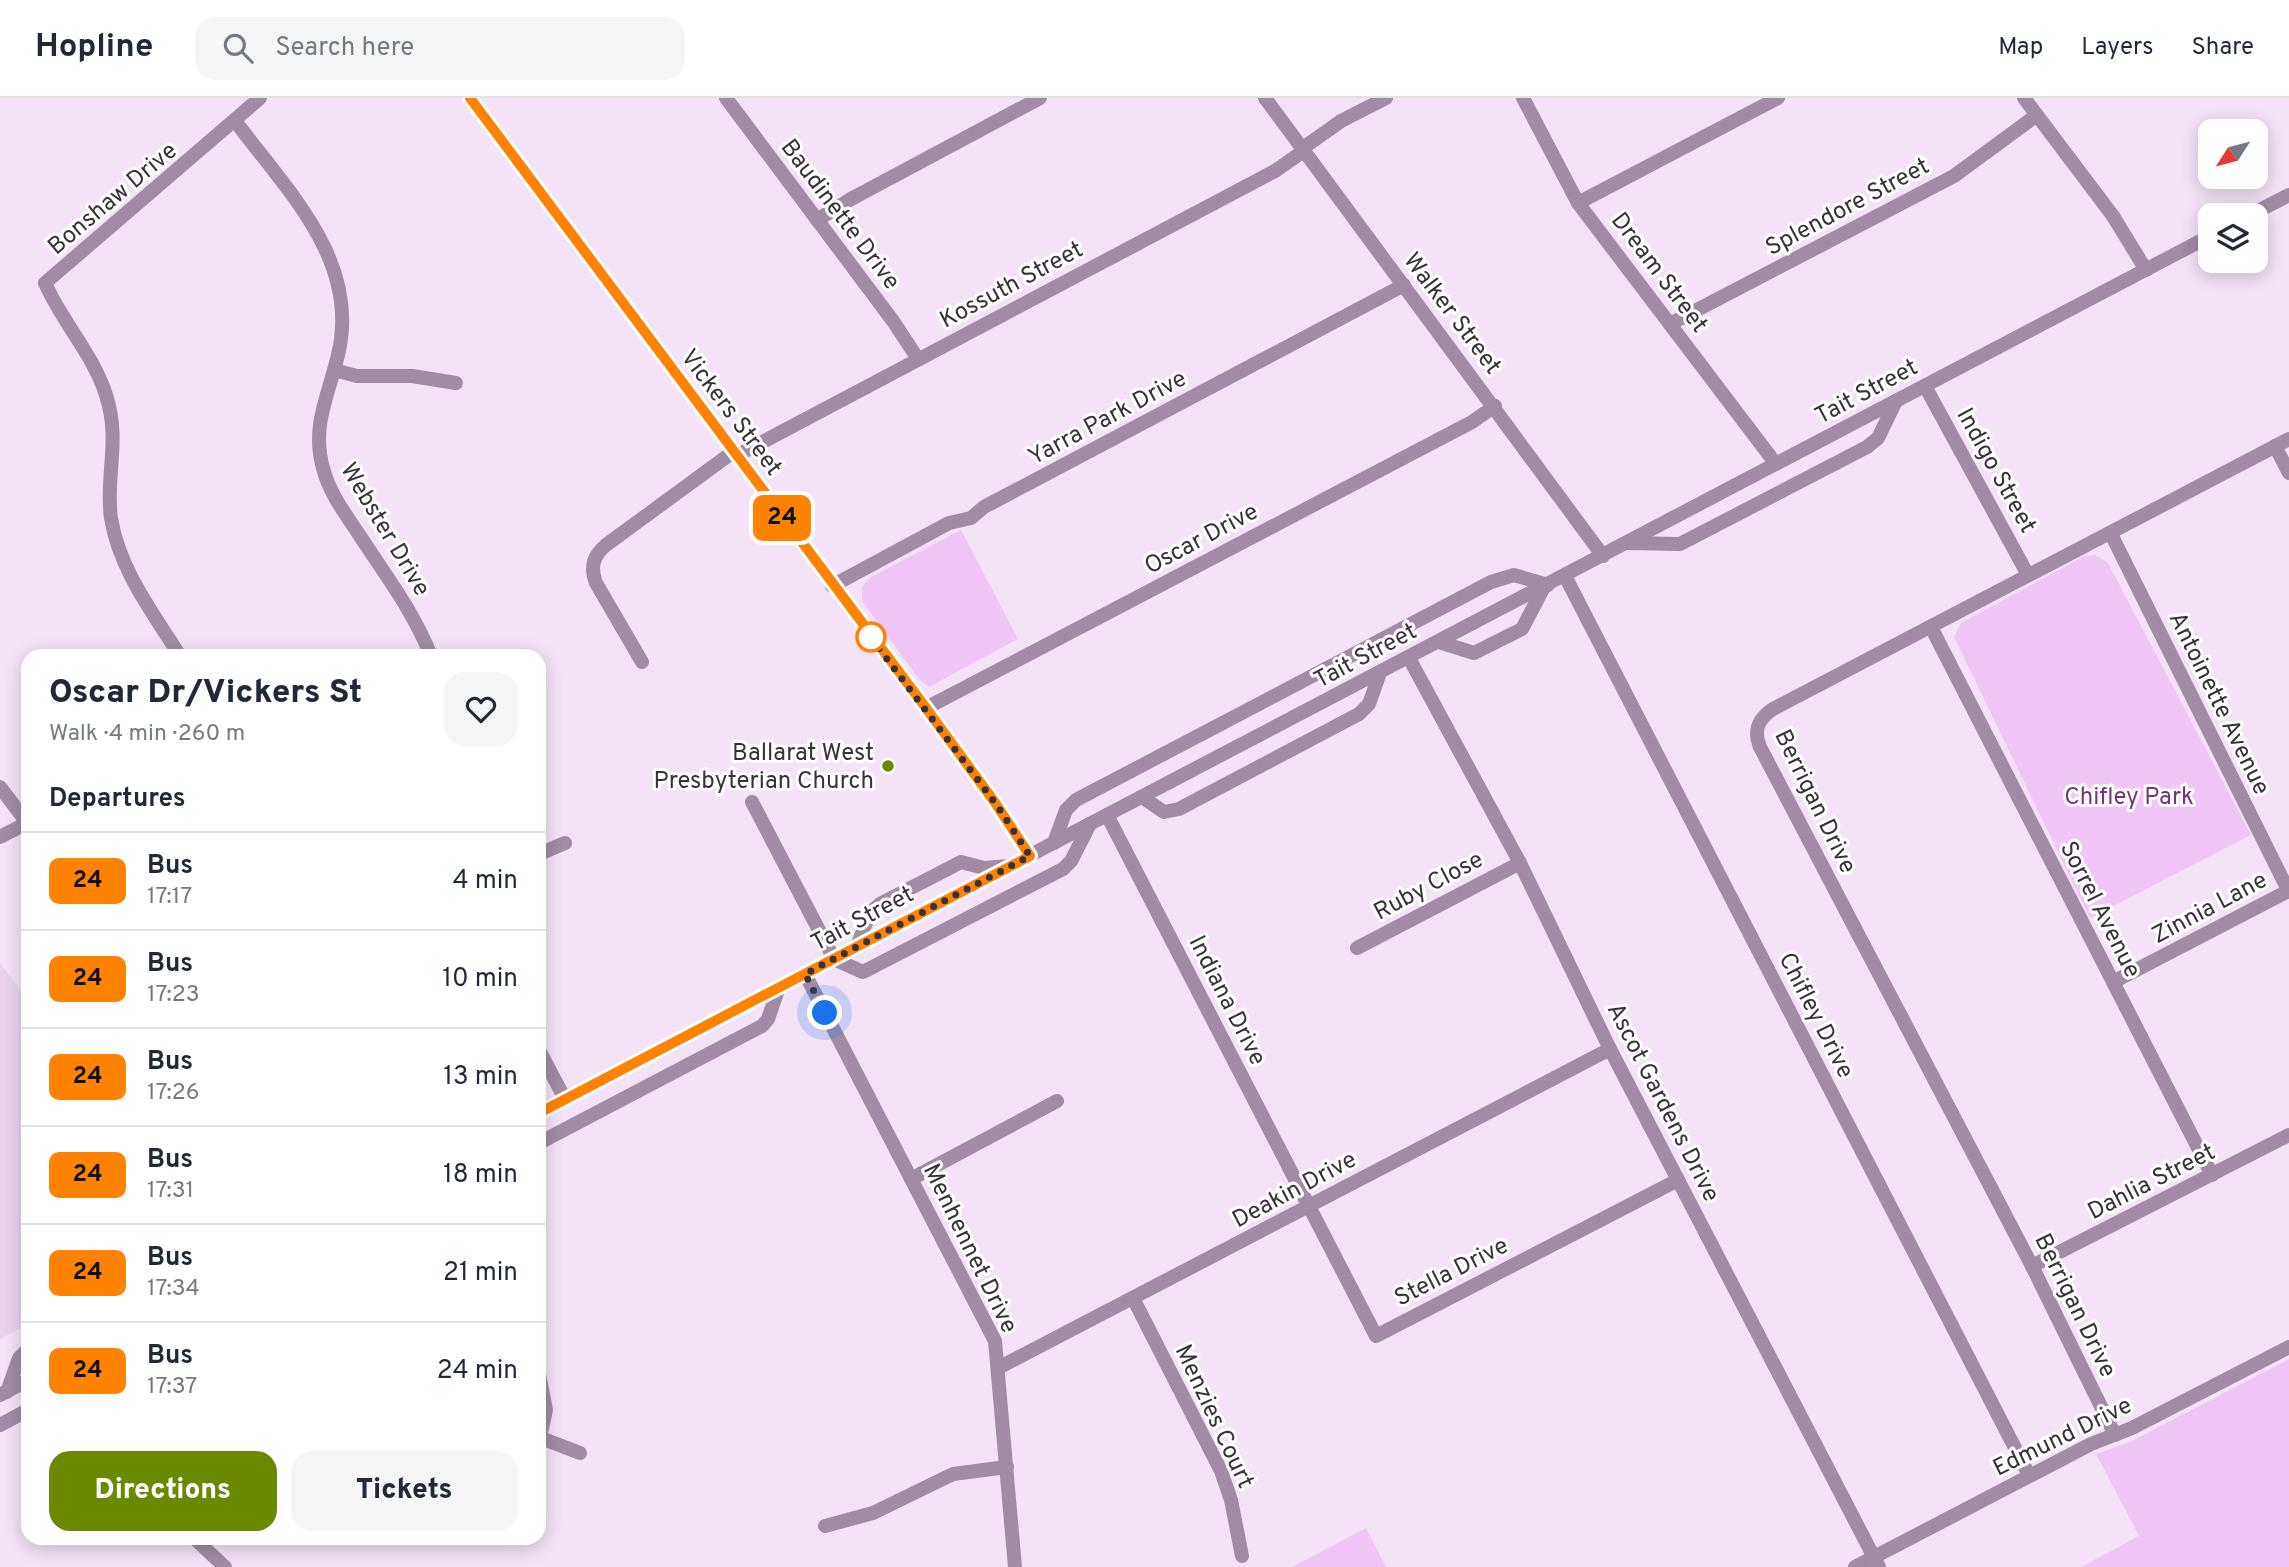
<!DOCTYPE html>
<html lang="en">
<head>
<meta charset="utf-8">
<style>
  :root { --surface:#fff; --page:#f6f6f7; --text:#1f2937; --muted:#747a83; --line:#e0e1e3; --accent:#6a8800 }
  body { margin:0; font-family:Overpass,sans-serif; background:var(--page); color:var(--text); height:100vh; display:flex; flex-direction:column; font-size:26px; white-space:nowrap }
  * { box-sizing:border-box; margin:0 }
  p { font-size:23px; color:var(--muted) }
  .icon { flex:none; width:38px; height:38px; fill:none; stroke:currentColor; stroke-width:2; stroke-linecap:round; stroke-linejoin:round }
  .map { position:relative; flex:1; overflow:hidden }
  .details { position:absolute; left:21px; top:551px; width:525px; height:896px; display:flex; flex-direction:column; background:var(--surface); border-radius:21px; box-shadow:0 4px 18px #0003 }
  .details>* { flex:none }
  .badge { padding:0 14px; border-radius:10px; font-size:24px; line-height:46px }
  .needle { width:46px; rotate:234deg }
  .fabs { position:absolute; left:2198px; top:21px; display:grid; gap:14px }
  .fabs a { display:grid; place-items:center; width:70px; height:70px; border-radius:14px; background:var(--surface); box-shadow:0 4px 18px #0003; font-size:35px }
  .you { position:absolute; width:35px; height:35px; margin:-18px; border:5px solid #fff; border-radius:50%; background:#1a73e8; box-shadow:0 0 0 10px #1a73e833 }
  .map>.badge { position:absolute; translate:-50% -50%; box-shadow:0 0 0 4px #fff }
  h2 { padding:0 28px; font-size:26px; line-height:63px }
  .round { display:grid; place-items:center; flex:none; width:74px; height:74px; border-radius:21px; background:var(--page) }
  .summary { display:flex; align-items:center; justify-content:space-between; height:119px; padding:0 28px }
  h1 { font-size:33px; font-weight:800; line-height:52px }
  .action { display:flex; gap:14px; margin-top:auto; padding:14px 28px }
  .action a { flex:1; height:80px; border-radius:21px; background:var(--accent); color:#fff; font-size:28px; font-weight:800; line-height:80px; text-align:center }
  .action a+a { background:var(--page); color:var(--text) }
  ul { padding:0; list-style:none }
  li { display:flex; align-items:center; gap:21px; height:98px; padding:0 28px; border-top:2px solid var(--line) }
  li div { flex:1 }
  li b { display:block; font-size:26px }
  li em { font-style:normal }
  li .badge { min-width:77px; font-weight:700; text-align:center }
  header { display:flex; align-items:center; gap:42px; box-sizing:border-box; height:98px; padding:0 35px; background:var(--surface); border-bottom:2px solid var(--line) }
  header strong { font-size:33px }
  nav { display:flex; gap:38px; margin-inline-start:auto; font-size:24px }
  .search { width:490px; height:63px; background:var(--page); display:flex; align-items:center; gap:18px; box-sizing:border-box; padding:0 24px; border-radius:21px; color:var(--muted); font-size:26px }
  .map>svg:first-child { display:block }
  .built { fill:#ebd3ee }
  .green { fill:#f0c6f6 }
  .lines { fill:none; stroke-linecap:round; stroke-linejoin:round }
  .minor { stroke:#a18ba5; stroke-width:14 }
  .tertiary { stroke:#a18ba5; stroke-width:14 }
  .line-casing { stroke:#fff; stroke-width:16 }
  .line { stroke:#ff8200; stroke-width:10 }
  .walk { stroke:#383139; stroke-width:7; stroke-dasharray:0 12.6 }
  .stop-dot { fill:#fff; stroke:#ff8200; stroke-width:3.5 }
  .poi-dot { fill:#6a8800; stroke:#fff; stroke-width:2.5 }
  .labels { text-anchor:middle; stroke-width:6; stroke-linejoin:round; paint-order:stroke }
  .street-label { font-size:24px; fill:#383139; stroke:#fff }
  .poi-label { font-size:24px; fill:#383139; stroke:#fff; text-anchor:end }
  .park-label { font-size:24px; fill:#73367d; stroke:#fff }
</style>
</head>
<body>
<header>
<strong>Hopline</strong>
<div class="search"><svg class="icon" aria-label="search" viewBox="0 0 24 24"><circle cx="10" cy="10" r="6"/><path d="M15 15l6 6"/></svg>Search here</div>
<nav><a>Map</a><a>Layers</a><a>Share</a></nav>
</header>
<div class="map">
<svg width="2289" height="1469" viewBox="0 0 2289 1469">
  <rect width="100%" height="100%" fill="#f4e2f7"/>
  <path class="built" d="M0 865 28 902V1226L0 1241Z"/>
  <g class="green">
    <path d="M961 432 1018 541 929 589 919 581 862 503V489L871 479Z"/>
    <path d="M2095 457 2108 465 2251 737 2090 820 1954 539 1961 525 2083 459Z"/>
    <path d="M2289 1261V1469H2081L2139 1438 2096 1356 2132 1343Z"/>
    <path d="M1366 1430 1386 1469H1292Z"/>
  </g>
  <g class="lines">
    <g class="minor">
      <path d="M726 0 893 223 918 261"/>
      <path d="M1265 0 1603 458"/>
      <path d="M1523 0 1578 105 1776 366"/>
      <path d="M2024 0 2113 118 2146 172"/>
      <path d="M236 24C287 93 361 163 338 257 329 296 311 328 323 370 329 394 344 414 358 435 384 475 414 514 431 558"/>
      <path d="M1303 50 1341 23 1386 0"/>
      <path d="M1578 105 1778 0"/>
      <path d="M817 122 851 101 1040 0"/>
      <path d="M1670 226 1954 78 2037 17"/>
      <path d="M334 272 357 278H412L456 285"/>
      <path d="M1925 288 2028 477"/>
      <path d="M2275 348 2289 375"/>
      <path d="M736 358 1275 73 1305 52"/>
      <path d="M2111 436 2289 794"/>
      <path d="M1627 445 1680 446 1867 349 1878 340 1896 303"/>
      <path d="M1565 478 2029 1377"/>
      <path d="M832 488 949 425 971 420 984 409 1404 187"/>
      <path d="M1931 529 2212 1077"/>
      <path d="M1439 544 1474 555 1522 531 1544 489"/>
      <path d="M180 558C153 515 119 471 111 420 105 378 121 343 106 297 93 256 62 224 45 185L260 0"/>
      <path d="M642 564 596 485C590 469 593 458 606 447L733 354"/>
      <path d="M926 610 1472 324 1495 308"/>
      <path d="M0 689 28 726"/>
      <path d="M1142 699 1164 714 1179 711 1359 616 1369 606 1380 575"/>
      <path d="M752 704 834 861 863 874 1063 771 1071 763 1090 726"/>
      <path d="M1107 717 1376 1238 1678 1082"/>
      <path d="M0 739 27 725"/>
      <path d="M1054 745 1066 712 1076 702 1491 484 1514 477 1548 487"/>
      <path d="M539 756 565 745"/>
      <path d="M857 848 870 815 880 806 961 764 984 770 1010 768"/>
      <path d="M1357 850 1520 765"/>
      <path d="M805 876 995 1243 1015 1469"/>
      <path d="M2113 884 2288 793"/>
      <path d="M539 952 565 1001"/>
      <path d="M539 1045 762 928 768 921 779 889"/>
      <path d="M911 1081 1057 1003"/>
      <path d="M2032 1168 2289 1037"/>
      <path d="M1134 1202 1221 1373 1231 1402 1242 1458"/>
      <path d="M998 1270 1610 951"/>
      <path d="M539 1276 546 1312 539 1344"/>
      <path d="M7 1294 19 1260 28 1251"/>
      <path d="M0 1327 28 1312"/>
      <path d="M2115 1337 2032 1168 1760 649C1753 632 1758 621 1773 611L2289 341"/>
      <path d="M541 1340 580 1355"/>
      <path d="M825 1428 873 1415 953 1376 1007 1369"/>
      <path d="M194 1440 225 1469"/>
      <path d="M1855 1469 2091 1346 2132 1330 2289 1249"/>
    </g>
    <g class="tertiary">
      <path d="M470 0 926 610 996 706 1030 758"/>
      <path d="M2250 117 2289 97"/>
      <path d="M1409 560 1520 765 1610 951 1879 1469"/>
      <path d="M539 1015 2210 138"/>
      <path d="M0 1297 28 1282"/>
    </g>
  </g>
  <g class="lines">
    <defs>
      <path id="line" d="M470 0 926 610 996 706 1030 758 539 1015"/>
    </defs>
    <use href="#line" class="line-casing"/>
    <use href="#line" class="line"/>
    <path class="walk" d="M825 915 805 876 1030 758 996 706 863 529 871 539"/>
  </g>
  <circle class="stop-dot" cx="871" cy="539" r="14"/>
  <circle class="poi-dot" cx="888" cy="668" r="7"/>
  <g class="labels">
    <g class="street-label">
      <text transform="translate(112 100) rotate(-40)" y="8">Bonshaw Drive</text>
      <text transform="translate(1847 108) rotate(-28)" y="8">Splendore Street</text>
      <text transform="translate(841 116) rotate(53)" y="8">Baudinette Drive</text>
      <text transform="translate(1660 174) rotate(53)" y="8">Dream Street</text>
      <text transform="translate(1011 186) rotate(-28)" y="8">Kossuth Street</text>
      <text transform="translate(1453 215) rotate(53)" y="8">Walker Street</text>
      <text transform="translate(1866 293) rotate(-28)" y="8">Tait Street</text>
      <text transform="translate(732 314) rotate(53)" y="8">Vickers Street</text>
      <text transform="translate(1107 319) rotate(-28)" y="8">Yarra Park Drive</text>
      <text transform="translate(1997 372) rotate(61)" y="8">Indigo Street</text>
      <text transform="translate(386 431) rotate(59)" y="8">Webster Drive</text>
      <text transform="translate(1201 440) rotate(-28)" y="8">Oscar Drive</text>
      <text transform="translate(1365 557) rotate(-28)" y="8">Tait Street</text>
      <text transform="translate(2220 605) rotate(64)" y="8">Antoinette Avenue</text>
      <text transform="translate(1816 703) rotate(64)" y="8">Berrigan Drive</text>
      <text transform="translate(1428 787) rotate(-28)" y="8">Ruby Close</text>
      <text transform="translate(2209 809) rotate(-28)" y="8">Zinnia Lane</text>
      <text transform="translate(2101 811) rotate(63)" y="8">Sorrel Avenue</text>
      <text transform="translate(862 820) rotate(-28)" y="8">Tait Street</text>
      <text transform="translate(1228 902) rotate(63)" y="8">Indiana Drive</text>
      <text transform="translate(1817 917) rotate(63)" y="8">Chifley Drive</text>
      <text transform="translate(1664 1004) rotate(63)" y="8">Ascot Gardens Drive</text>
      <text transform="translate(2151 1083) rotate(-27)" y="8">Dahlia Street</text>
      <text transform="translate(1294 1091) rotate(-28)" y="8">Deakin Drive</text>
      <text transform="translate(971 1150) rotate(64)" y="8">Menhennet Drive</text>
      <text transform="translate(1451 1173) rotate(-27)" y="8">Stella Drive</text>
      <text transform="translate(2076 1207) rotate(64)" y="8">Berrigan Drive</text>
      <text transform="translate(1215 1318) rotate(65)" y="8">Menzies Court</text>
      <text transform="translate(2062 1338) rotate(-26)" y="8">Edmund Drive</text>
    </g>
    <g class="poi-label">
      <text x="874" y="662">Ballarat West<tspan x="874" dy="28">Presbyterian Church</tspan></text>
    </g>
    <g class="park-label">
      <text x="2129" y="706">Chifley Park</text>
    </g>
  </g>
</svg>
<div class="fabs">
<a><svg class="needle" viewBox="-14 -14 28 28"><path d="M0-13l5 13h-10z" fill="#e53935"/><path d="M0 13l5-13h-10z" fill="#747a83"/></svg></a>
<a><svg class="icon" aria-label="layers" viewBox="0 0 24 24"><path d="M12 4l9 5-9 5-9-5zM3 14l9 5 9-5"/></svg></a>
</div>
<div class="you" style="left:825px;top:915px"></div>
<b class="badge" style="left:782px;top:420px;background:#ff8200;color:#111">24</b>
<section class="details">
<div class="summary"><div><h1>Oscar Dr/Vickers St</h1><p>Walk · 4 min · 260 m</p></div><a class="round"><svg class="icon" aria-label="heart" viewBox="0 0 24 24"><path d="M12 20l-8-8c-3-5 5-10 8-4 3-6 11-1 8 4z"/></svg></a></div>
<h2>Departures</h2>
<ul>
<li><span class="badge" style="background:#ff8200;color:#111">24</span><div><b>Bus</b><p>17:17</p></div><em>4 min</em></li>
<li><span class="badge" style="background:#ff8200;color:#111">24</span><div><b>Bus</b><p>17:23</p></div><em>10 min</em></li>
<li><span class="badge" style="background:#ff8200;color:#111">24</span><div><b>Bus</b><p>17:26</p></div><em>13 min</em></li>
<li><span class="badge" style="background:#ff8200;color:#111">24</span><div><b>Bus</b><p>17:31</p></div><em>18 min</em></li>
<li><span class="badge" style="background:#ff8200;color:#111">24</span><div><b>Bus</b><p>17:34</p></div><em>21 min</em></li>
<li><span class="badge" style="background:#ff8200;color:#111">24</span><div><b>Bus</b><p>17:37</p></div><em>24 min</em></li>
</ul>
<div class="action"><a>Directions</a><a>Tickets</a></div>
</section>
</div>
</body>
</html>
